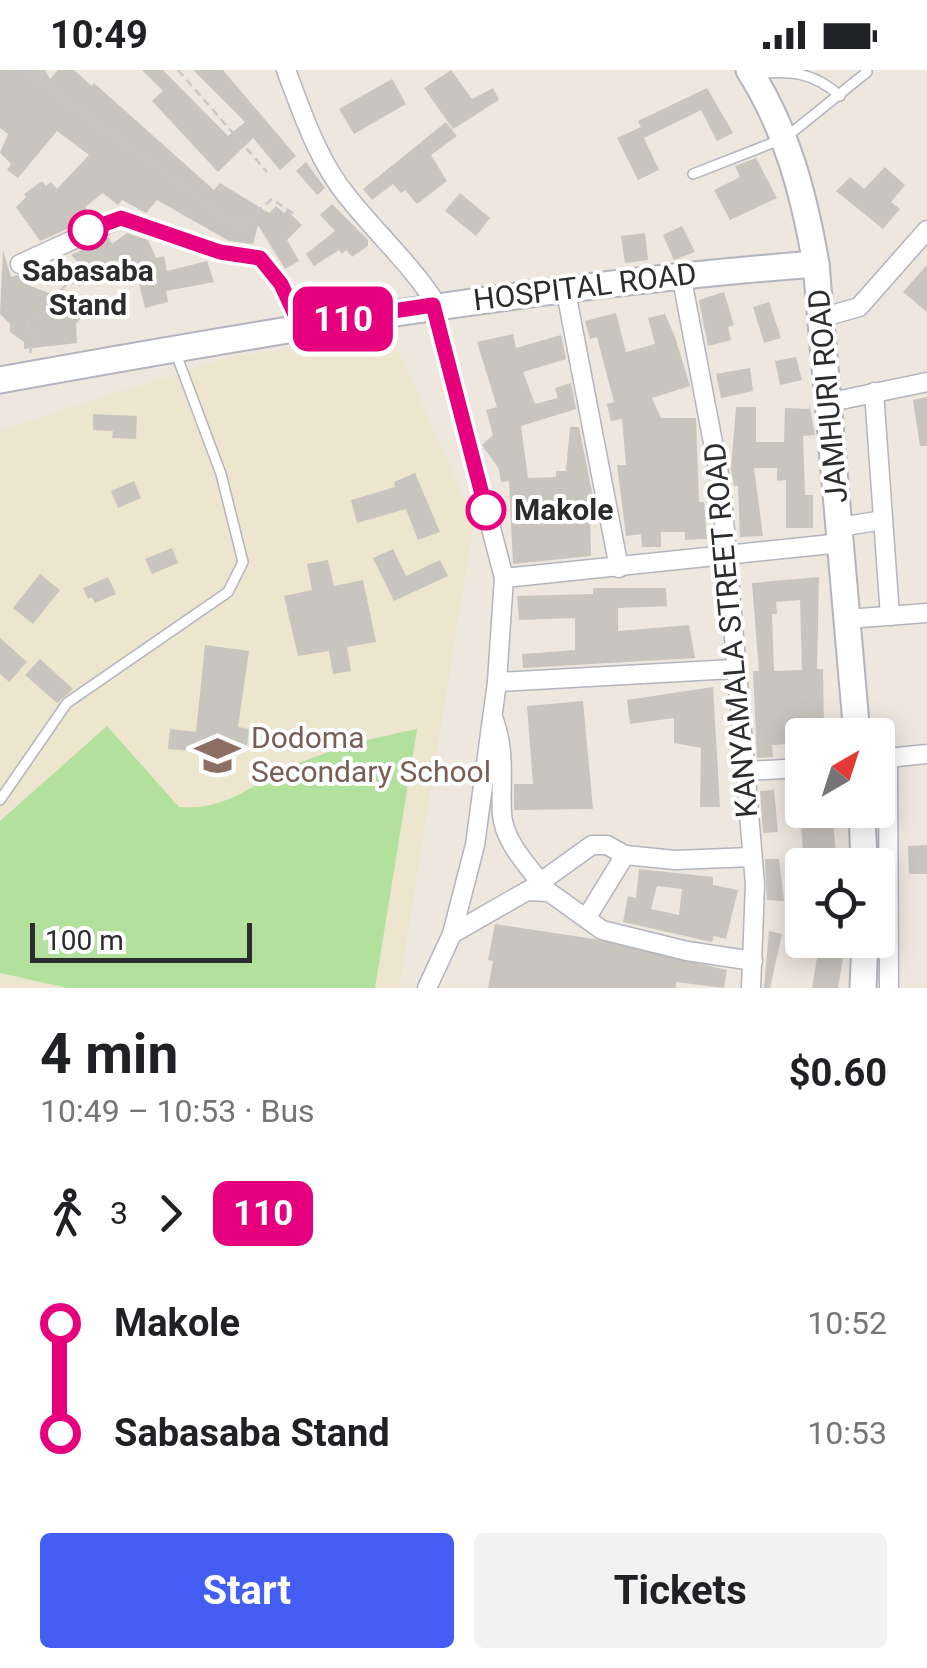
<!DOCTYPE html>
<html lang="en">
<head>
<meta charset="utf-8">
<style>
  :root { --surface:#fff; --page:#f2f2f2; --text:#202124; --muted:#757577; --accent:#445ef4 }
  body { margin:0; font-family:Roboto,sans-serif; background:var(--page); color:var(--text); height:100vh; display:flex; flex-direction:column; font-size:38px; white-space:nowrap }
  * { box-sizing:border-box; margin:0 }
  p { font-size:32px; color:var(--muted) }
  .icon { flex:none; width:55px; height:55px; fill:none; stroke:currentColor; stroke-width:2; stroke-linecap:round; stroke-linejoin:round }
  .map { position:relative; height:918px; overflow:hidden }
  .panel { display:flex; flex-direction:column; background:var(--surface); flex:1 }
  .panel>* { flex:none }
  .badge { padding:0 20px; border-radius:15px; font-size:35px; line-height:65px }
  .needle { width:65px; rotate:39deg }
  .fabs { position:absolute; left:785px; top:648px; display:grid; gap:20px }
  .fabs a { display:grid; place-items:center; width:110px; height:110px; border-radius:10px; background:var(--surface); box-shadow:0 5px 25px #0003; font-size:50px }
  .scale { position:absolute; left:30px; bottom:25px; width:222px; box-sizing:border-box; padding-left:10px; border:5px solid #2c2c2c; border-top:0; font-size:28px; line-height:35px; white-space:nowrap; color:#2c2c2c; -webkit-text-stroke:8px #fff; paint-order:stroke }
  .map>.badge { position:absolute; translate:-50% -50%; box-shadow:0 0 0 5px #fff }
  .legs { display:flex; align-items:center; gap:15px; height:110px; padding:0 40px; font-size:32px }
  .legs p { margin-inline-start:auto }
  .summary { display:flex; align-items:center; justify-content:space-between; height:170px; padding:0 40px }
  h1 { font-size:55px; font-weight:700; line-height:75px }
  .primary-button { display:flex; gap:20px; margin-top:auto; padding:20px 40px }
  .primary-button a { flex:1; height:115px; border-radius:10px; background:var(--accent); color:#fff; font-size:40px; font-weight:700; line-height:115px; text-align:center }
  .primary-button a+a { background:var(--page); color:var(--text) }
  ul { padding:0 40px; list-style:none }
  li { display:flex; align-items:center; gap:35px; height:110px; font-size:38px }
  li i { display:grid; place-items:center; width:15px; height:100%; margin:0 12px; background:currentColor }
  li i::after { content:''; width:25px; height:25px; margin:-12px; border:8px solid; border-radius:50%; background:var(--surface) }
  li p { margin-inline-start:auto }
  li:first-child i { background:linear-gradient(#0000 50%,currentColor 0) }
  li:last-child i { background:linear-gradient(currentColor 50%,#0000 0) }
  .status { display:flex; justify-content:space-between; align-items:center; height:70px; padding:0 50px; background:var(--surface); direction:ltr }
  .status svg { height:28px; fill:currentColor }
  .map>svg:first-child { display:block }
  .education { fill:#eee5ce }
  .green { fill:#b1e19d }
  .building { fill:#c8c4be; fill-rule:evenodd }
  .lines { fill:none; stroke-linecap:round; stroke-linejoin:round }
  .lane-casing { stroke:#b2b4bf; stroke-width:12 }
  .street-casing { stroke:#b2b4bf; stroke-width:21 }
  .secondary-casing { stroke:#b2b4bf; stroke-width:29 }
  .path { stroke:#c8c8c8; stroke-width:2.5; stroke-dasharray:8 5; stroke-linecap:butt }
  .lane { stroke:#fff; stroke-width:9 }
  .street { stroke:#fff; stroke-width:18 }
  .secondary { stroke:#fff; stroke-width:25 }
  .line-1-casing { stroke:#fff; stroke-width:22 }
  .line-1 { stroke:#e6007e; stroke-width:15 }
  .stop-1-dot { fill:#fff; stroke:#e6007e; stroke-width:5 }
  .labels { text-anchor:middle; stroke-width:8; stroke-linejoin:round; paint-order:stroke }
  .stop-label { font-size:30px; font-weight:bold; fill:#2c2c2c; stroke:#fff }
  .street-label { font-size:30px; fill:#2c2c2c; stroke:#fff }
  .education-label { font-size:30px; fill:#785e54; stroke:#fff; text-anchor:start }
</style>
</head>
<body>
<div class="status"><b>10:49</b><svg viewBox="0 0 49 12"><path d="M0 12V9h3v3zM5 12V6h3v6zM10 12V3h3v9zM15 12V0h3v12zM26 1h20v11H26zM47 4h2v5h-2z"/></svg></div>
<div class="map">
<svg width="927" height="918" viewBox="0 0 927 918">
  <rect width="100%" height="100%" fill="#ede7de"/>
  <path class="education" d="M391 264 474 451 399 918H0V361L225 288Z"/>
  <path class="green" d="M107 656 179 737C224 741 250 716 288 698 330 679 372 668 417 659L375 918H68L0 903V751Z"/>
  <g class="building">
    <path d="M0 0H45L50 9 58 0H74L92 16 94 13 214 120 220 113 269 143 276 136 284 143 287 140 302 155 287 170 299 191 285 199 258 155 253 174 229 171 157 130 146 143 122 130 118 135 103 123 85 137 94 147 40 171 16 137 26 127 24 124 42 111 46 116 51 112 57 119 89 85 57 61 18 108 7 100 11 94 0 83 8 64 0 58Z"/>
    <path d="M142 0H163L228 66 245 52 193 0H223L296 86 280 100 253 68 218 102 152 31 163 21Z"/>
    <path d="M451 0 472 29 493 18 499 30 453 59 424 18Z"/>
    <path d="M392 9 406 34 354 64 339 39Z"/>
    <path d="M707 18 733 63 717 71 701 40 681 50 644 68 659 100 638 110 617 68 641 57 638 51Z"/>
    <path d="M446 52 457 66 431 85 447 111 417 134 405 120 401 123 393 114 372 130 363 119Z"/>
    <path d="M756 88 777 128 730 150 714 120 740 107 735 96Z"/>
    <path d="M306 92 325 118 317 125 296 101Z"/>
    <path d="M885 97 905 115 891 132 900 139 883 159 836 121 850 107 864 119Z"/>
    <path d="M460 123 490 148 476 166 445 141Z"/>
    <path d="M332 134 368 170V176L352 187 346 180 342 184 339 180 314 196 306 184 335 161 320 145Z"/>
    <path d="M682 156 695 182 674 190 663 165Z"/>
    <path d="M127 163 148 170 156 188 164 186 167 201 207 191 214 212 166 221 168 232 145 238 137 205 78 216 77 191 71 185 109 167 112 174Z"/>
    <path d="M645 163 648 190 625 193 621 166Z"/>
    <path d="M3 180 11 207 42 198 28 215 67 230 83 245 76 254 77 273 24 279V272L10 262V254L0 244Z"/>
    <path d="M927 195V242L903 222Z"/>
    <path d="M354 216 357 230 314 238 311 223Z"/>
    <path d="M724 222 734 255 728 257 731 270 708 276 699 230Z"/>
    <path d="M769 232 781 268 764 273 753 237Z"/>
    <path d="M616 243 626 282 655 274 648 248 665 244 675 267 690 316 652 328 661 348H696L699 432H704L707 469 685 470V462H661V477H642L641 464 626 466 617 395H626L622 349 611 351 607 334 614 332 597 267 590 269 585 251Z"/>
    <path d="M513 264 516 278 561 265 566 289 523 302 535 334 558 328 555 318 571 313 576 339 521 356 528 408 556 407V401H566L570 357H579L596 442 590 443 591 486 513 494 509 411 501 412 499 399 482 375 493 365 486 340 497 337 477 272Z"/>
    <path d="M796 287 802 310 780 315 775 291Z"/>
    <path d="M750 298 753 321 721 328 716 304Z"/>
    <path d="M927 327V376H920L913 330Z"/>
    <path d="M809 333 815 365 803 366 805 425H813V458H786V410L777 411V398H754L763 466 740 467 738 416H734L731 400 736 337H756V372H784L785 338 809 339Z"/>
    <path d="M93 344 137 346 136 369 112 368 113 361 93 360Z"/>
    <path d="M415 403 440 462 418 470 406 439 357 453 351 430 395 417 394 412Z"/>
    <path d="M134 411 141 428 118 438 111 421Z"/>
    <path d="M172 478 178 493 152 504 145 489Z"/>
    <path d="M393 479 406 506 440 490 448 506 394 531 373 488Z"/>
    <path d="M328 490 334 516 363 510 376 572 347 577 351 601 333 604 329 581 298 586 284 526 312 520 307 494Z"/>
    <path d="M40 504 60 520 33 554 13 538Z"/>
    <path d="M108 507 116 524 95 533 92 527 88 529 83 518Z"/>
    <path d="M819 507 817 599H823L824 658 792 660V674L772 675 773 687 757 688 753 601H759L752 513ZM800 530 802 600 774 601 772 544H777L776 532Z"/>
    <path d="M593 518H666L667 536 618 538V561L689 555 695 588 523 598 522 584 575 580V548L519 550 517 526 593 524Z"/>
    <path d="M0 568 27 592 9 612 0 604Z"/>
    <path d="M205 575 249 581 238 657 249 659 247 676H241L240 684 222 682 221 699 204 697V682L168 679 170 659 196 662Z"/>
    <path d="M40 589 73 619 57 633 25 605Z"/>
    <path d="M713 617 720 737H700L701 678 674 673V648L630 654 627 630Z"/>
    <path d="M583 631 593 739 514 740V714H533L527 636Z"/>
    <path d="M774 720 778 762 763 763 760 721Z"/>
    <path d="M800 740H832L837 795H804Z"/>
    <path d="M927 775V804H909L908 776Z"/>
    <path d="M765 789H779L784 831 767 830Z"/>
    <path d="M639 799 713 807V815L738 820 726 869 714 866 712 872 623 852 628 826 636 828ZM657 816 682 819 679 845 651 839Z"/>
    <path d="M495 854 594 869 727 900 724 918 676 912V918H488L493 891 488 890Z"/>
    <path d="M769 861 782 864 770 918H764Z"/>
    <path d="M820 870H846L838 918H812Z"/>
  </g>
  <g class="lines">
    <defs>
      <g id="lane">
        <path d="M755 4C789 0 814 2 840 26"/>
        <path d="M693 104 785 68 867 2"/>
        <path d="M0 730 67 633 228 522 243 492 221 404 175 281"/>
      </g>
      <g id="street">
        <path d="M286 0C302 42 318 91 347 126 377 164 411 194 437 235"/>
        <path d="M20 194 121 148 220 182 260 188 281 214 299 255"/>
        <path d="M681 204 721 415 755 814 751 918"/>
        <path d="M565 217 619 498"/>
        <path d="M824 247 859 237 927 160"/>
        <path d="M874 322 890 546"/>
        <path d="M831 332 927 312"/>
        <path d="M840 457 883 450"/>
        <path d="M504 508 841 473"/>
        <path d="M847 549 927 543"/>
        <path d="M497 612 733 599"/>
        <path d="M494 650C506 683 500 711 502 744 504 771 525 792 540 812"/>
        <path d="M888 688 889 918"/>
        <path d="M878 689 927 684"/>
        <path d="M746 701 802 698"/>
        <path d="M528 821 592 775H607L625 785 675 790 752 787"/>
        <path d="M587 847 625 785"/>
        <path d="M452 864 527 821 549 822 602 860 687 881 753 891"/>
        <path d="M427 918 452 864 475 775 497 612 504 508 433 235"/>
      </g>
      <g id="secondary">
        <path d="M749 0C787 60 804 124 816 194L857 665"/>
        <path d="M0 310C271 261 541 215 816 194"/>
        <path d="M862 740 864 795"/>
        <path d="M863 918 865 870"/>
      </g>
    </defs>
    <use href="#lane" class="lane-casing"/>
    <use href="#street" class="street-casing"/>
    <use href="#secondary" class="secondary-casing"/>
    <g class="path">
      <path d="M25 0 229 152 241 155 272 129 294 144"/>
      <path d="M178 0 267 102"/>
      <path d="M30 283 33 268 27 254 67 214 120 202 152 187"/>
    </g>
    <use href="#lane" class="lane"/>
    <use href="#street" class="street"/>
    <use href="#secondary" class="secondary"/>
  </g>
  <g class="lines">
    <defs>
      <path id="line-1" d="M88 160 121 148 220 182 260 188 281 214 300 255 433 235 486 440"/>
    </defs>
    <use href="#line-1" class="line-1-casing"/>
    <use href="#line-1" class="line-1"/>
  </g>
  <defs>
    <symbol id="school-bare" viewBox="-9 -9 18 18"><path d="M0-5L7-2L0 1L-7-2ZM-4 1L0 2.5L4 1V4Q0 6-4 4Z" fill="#8d6e63" stroke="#fff" stroke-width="2.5" paint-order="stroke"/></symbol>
  </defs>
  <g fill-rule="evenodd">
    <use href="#school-bare" x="186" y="654" width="63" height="63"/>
  </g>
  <g class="stop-1-dot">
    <circle cx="88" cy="160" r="18"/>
    <circle cx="486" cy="440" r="18"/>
  </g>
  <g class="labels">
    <g class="stop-label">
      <text x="88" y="211">Sabasaba<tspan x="88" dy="34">Stand</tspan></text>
      <text x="514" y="450" text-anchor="start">Makole</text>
    </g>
    <g class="street-label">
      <text transform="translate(585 217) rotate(-7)" y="10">HOSPITAL ROAD</text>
      <text transform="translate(828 326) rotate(-95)" y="10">JAMHURI ROAD</text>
      <text transform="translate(731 560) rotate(-95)" y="10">KANYAMALA STREET ROAD</text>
    </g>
    <g class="education-label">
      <text x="251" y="678">Dodoma<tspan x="251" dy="34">Secondary School</tspan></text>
    </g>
  </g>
</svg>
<div class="fabs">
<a><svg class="needle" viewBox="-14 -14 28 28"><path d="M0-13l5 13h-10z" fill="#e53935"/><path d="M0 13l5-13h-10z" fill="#757577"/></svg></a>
<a><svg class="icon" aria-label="locate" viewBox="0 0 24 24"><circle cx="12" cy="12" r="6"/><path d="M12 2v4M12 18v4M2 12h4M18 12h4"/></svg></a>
</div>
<div class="scale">100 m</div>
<b class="badge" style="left:343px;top:249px;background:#e6007e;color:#fff">110</b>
</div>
<section class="panel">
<div class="summary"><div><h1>4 min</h1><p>10:49 – 10:53 · Bus</p></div><b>$0.60</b></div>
<div class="legs"><svg class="icon" aria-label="walk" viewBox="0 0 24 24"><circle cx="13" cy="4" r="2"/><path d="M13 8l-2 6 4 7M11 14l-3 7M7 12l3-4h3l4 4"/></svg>3<svg class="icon" aria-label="forward" viewBox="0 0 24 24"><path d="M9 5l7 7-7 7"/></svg><b class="badge" style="background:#e6007e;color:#fff">110</b></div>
<ul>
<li><i style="color:#e6007e"></i><b>Makole</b><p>10:52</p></li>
<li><i style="color:#e6007e"></i><b>Sabasaba Stand</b><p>10:53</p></li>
</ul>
<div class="primary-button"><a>Start</a><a>Tickets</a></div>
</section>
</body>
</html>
